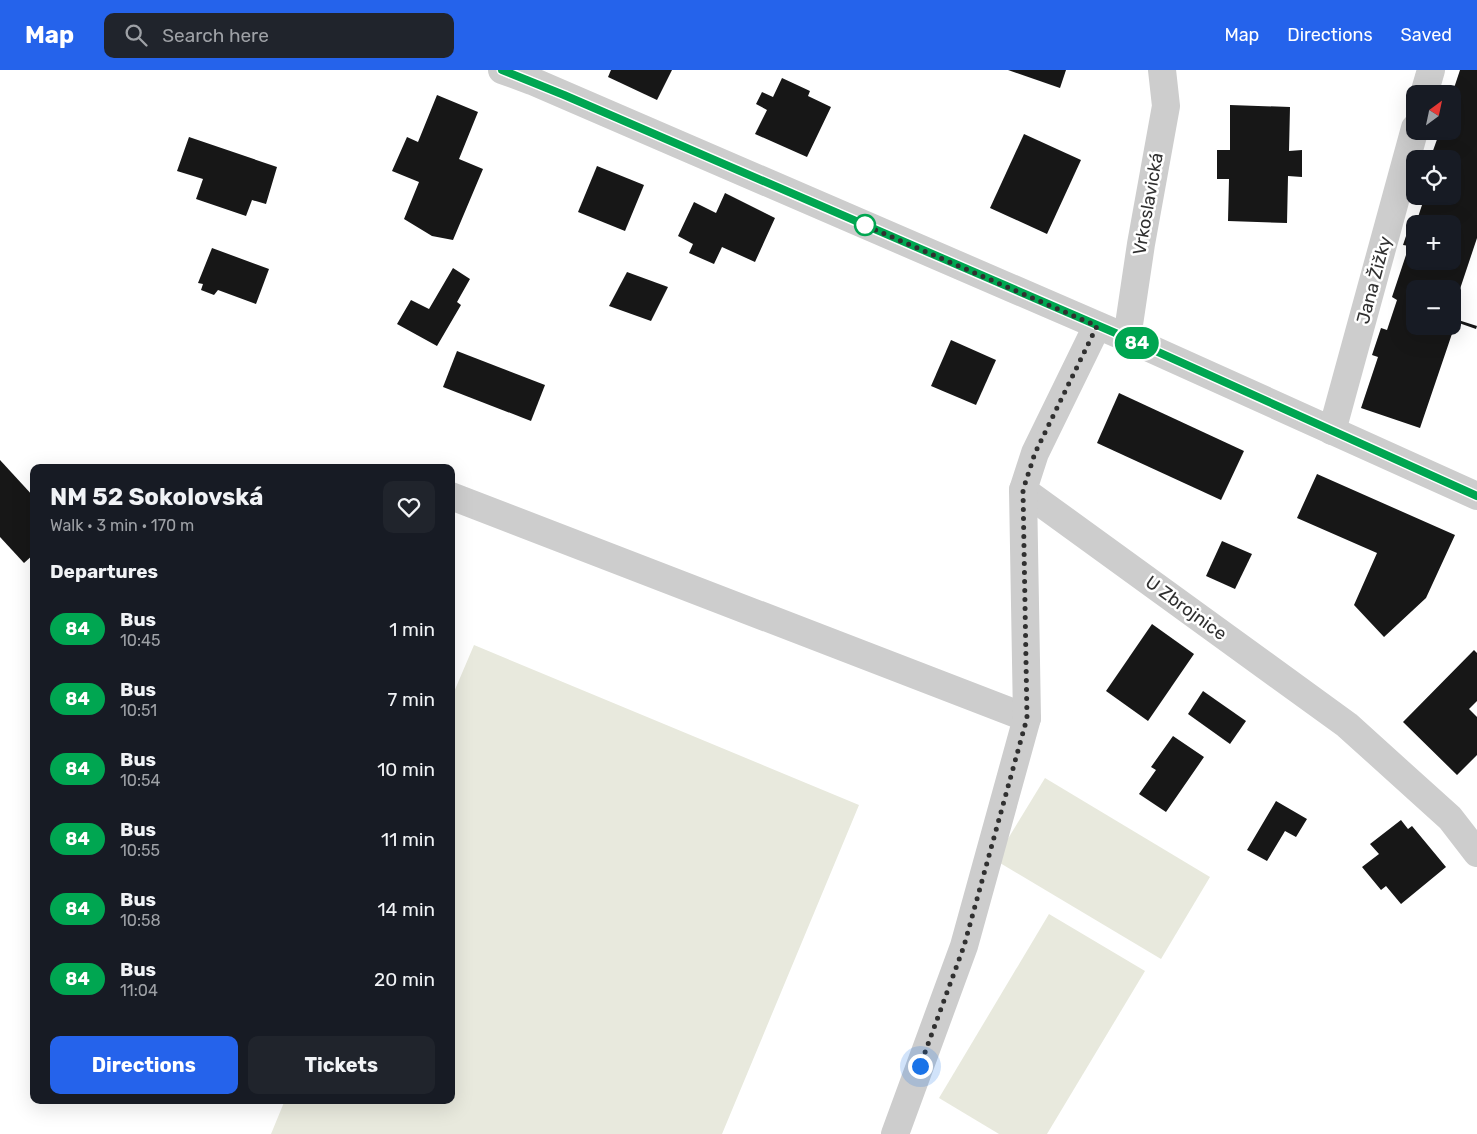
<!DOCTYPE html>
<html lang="en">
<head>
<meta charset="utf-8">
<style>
  :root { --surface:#171b24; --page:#20242c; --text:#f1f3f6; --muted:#9ea1a6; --accent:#2563eb }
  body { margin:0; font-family:Rubik,sans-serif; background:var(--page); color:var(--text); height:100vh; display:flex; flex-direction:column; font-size:19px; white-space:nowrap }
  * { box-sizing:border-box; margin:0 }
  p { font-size:16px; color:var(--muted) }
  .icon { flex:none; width:28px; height:28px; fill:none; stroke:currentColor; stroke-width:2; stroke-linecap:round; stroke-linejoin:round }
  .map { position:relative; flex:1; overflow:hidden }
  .sheet { position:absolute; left:30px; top:394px; width:425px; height:640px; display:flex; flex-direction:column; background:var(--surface); border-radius:10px; box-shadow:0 5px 20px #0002 }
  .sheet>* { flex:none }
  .badge { padding:0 10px; border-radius:16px; font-size:18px; line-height:32px }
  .needle { width:32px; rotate:33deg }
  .fabs { position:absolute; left:1406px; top:15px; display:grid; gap:10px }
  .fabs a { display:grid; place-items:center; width:55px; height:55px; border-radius:10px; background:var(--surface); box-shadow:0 5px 20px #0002; font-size:25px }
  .you { position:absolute; width:25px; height:25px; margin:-12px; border:4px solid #fff; border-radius:50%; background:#1a73e8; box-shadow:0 0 0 8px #1a73e833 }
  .map>.badge { position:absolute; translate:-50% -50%; box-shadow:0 0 0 2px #fff }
  h2 { padding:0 20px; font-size:19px; line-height:45px }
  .round { display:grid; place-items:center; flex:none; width:52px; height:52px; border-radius:10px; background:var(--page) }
  .headline { display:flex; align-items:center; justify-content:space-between; height:85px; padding:0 20px }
  h1 { font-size:24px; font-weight:700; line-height:38px }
  .primary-button { display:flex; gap:10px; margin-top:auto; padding:10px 20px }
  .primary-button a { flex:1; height:58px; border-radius:10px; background:var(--accent); color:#fff; font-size:20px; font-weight:700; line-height:58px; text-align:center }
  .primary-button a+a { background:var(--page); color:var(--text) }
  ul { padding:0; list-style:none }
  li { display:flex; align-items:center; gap:15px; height:70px; padding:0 20px }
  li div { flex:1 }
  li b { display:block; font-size:19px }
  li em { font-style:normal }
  li .badge { min-width:55px; font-weight:700; text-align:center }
  header { display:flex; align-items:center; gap:30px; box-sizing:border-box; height:70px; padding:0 25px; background:var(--accent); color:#fff }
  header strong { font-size:24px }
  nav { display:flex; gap:28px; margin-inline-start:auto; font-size:18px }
  .search { width:350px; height:45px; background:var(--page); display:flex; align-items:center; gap:12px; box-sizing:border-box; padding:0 18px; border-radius:10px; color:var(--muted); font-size:19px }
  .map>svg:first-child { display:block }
  .garden { fill:#e8e9dd }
  .building { fill:#171717; fill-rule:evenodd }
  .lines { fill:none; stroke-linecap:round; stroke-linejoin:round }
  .minor { stroke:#cdcdcd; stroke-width:28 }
  .line-casing { stroke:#fff; stroke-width:11 }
  .line { stroke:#00a651; stroke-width:8 }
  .walk { stroke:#303030; stroke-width:5; stroke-dasharray:0 9 }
  .stop-dot { fill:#fff; stroke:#00a651; stroke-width:2.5 }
  .labels { text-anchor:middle; stroke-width:5; stroke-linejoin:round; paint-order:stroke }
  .street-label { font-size:18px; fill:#303030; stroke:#fff }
</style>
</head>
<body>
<header>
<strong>Map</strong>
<div class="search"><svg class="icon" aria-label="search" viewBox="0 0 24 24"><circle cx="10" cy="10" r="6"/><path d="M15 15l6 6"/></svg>Search here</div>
<nav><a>Map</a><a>Directions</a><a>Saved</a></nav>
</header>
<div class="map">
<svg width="1477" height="1064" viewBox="0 0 1477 1064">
  <rect width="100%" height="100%" fill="#fff"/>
  <g class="garden">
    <path d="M474 575 859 735 722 1064H271L285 1030H451V629Z"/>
    <path d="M1045 708 1210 807 1161 889 995 790Z"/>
    <path d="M1049 844 1145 901 1047 1064H999L939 1028Z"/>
  </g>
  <g class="building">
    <path d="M611 0H672L657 30 608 7Z"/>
    <path d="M1008 0H1066L1060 18Z"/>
    <path d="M1460 0H1477V168L1453 240 1452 219H1415V256H1452V248L1477 256 1476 259 1456 252 1420 358 1361 338 1378 287 1372 285 1381 258 1387 260 1397 230 1392 227 1409 176 1403 175 1412 148 1417 150 1425 126H1452V89H1430L1440 61H1452V24ZM1415 154H1452V191H1415Z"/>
    <path d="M782 8 810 21 808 26 831 37 807 87 755 64 767 40 756 34 762 22 773 27Z"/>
    <path d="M437 25 478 42 459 89 483 99 453 170 432 166 404 149 419 112 392 101 407 67 418 72Z"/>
    <path d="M1230 35 1290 37 1289 81 1302 80V107L1288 106 1287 153 1228 151 1229 109H1217V80H1230Z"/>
    <path d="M1024 64 1081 90 1047 164 990 138Z"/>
    <path d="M189 67 277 97 266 134 252 130 246 146 196 129 203 109 177 101Z"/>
    <path d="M597 96 644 115 625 161 578 142Z"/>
    <path d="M725 123 775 148 755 192 722 177 714 194 689 183 693 174 678 166 694 132 716 143Z"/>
    <path d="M212 178 269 199 256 234 218 220 214 225 201 220 203 214 198 213Z"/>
    <path d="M453 198 470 209 457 232 461 235 437 276 397 254 411 230 429 239Z"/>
    <path d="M627 202 668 217 651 251 609 236Z"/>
    <path d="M951 270 996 290 976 335 931 316Z"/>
    <path d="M457 281 545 315 531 351 443 317Z"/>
    <path d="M1119 323 1244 381 1221 430 1097 373Z"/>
    <path d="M0 390 34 427V484L24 493 0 467Z"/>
    <path d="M1317 404 1455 465 1426 528 1384 567 1354 535 1377 483 1297 448Z"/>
    <path d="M1222 471 1252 484 1235 519 1206 506Z"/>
    <path d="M1152 554 1194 584 1148 651 1106 621Z"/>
    <path d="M1474 580 1477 583V631L1469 639 1477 647V685L1457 705 1403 652Z"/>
    <path d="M1203 621 1246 651 1230 674 1188 644Z"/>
    <path d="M1173 666 1204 687 1166 742 1139 724 1156 700 1151 697Z"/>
    <path d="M1276 731 1307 749 1296 767 1285 761 1267 791 1247 780Z"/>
    <path d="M1401 750 1408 759 1412 756 1446 797 1401 834 1386 816 1381 820 1362 797 1379 784 1370 774Z"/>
  </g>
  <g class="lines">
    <g class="minor">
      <path d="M502 0 532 11 1127 268 1477 426"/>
      <path d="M1424 24 1431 0"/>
      <path d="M1097 256 1035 383 1023 420 1347 655 1450 748 1477 783"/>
      <path d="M1127 268 1141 174 1166 36 1162 0"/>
      <path d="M1332 361 1415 58"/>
      <path d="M451 426 1027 648"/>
      <path d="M895 1064 964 876 1027 648 1023 420"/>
    </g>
  </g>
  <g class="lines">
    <defs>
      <path id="line" d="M502 0 564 25 1127 268 1477 426"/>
    </defs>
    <use href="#line" class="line-casing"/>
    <use href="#line" class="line"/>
    <path class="walk" d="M865 155 862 154 1097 256 1035 383 1023 420 1027 648 964 876 920 996"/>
  </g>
  <circle class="stop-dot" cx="865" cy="155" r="10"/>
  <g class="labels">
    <g class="street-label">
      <text transform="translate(1148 134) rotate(-80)" y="6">Vrkoslavická</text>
      <text transform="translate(1374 210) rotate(-75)" y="6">Jana Žižky</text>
      <text transform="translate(1186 538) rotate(36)" y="6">U Zbrojnice</text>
    </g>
  </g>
</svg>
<div class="fabs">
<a><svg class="needle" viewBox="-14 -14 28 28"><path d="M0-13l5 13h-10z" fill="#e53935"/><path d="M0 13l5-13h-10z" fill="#9ea1a6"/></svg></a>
<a><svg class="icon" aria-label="locate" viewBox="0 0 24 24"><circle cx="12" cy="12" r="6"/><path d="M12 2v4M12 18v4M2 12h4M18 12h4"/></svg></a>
<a>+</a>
<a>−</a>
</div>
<div class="you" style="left:920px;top:996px"></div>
<b class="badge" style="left:1137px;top:273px;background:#00a651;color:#fff">84</b>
<section class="sheet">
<div class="headline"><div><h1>NM 52 Sokolovská</h1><p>Walk · 3 min · 170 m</p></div><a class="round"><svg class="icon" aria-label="heart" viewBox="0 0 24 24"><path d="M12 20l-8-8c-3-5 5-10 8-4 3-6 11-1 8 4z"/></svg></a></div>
<h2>Departures</h2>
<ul>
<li><span class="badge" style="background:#00a651;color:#fff">84</span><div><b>Bus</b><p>10:45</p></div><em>1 min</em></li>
<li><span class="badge" style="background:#00a651;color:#fff">84</span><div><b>Bus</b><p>10:51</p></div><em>7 min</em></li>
<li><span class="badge" style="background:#00a651;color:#fff">84</span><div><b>Bus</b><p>10:54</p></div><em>10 min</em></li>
<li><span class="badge" style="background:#00a651;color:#fff">84</span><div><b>Bus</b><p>10:55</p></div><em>11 min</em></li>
<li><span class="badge" style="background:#00a651;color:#fff">84</span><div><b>Bus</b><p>10:58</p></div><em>14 min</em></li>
<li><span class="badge" style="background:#00a651;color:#fff">84</span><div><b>Bus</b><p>11:04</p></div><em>20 min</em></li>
</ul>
<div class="primary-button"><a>Directions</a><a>Tickets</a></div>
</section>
</div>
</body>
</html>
